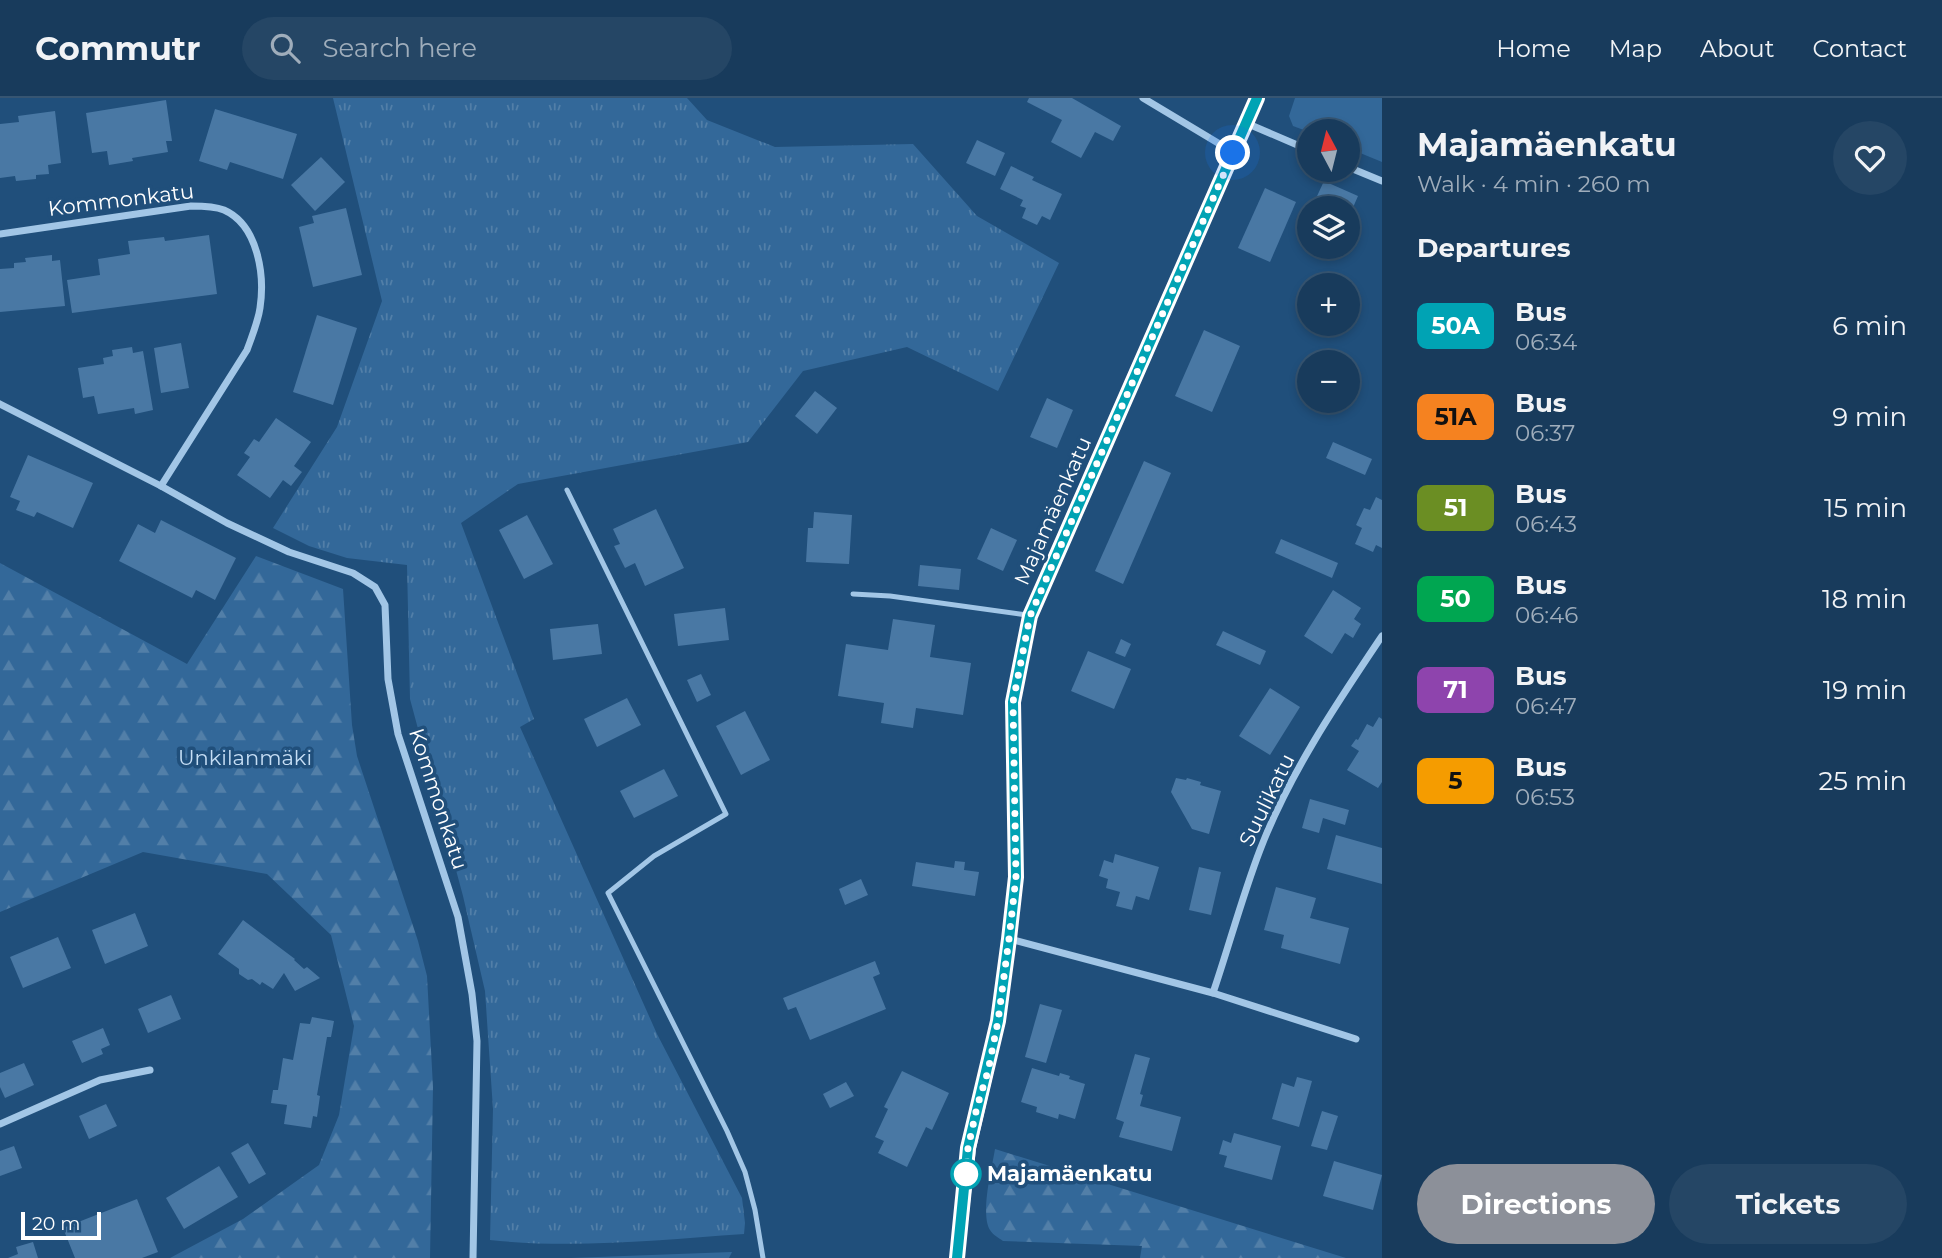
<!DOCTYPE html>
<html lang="en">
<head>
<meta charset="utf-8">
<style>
  :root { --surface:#183b5c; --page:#254665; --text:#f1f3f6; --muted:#9fadbb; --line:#365572; --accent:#8c9099 }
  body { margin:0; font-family:Montserrat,sans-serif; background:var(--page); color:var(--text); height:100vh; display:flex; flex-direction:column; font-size:26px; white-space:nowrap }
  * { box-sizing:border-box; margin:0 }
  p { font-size:23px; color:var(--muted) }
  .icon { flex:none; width:38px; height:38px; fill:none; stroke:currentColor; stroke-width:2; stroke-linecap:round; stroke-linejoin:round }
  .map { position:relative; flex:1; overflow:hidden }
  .panel { display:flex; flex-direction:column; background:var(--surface); width:560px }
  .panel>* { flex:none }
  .badge { padding:0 14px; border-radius:10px; font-size:24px; line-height:46px }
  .needle { width:46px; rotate:353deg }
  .tools { position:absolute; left:1297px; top:21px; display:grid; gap:14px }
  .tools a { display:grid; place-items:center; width:63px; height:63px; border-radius:50%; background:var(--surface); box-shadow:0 4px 10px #0003,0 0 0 2px var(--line); font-size:35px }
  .scale { position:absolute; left:21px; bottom:18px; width:80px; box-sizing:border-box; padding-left:7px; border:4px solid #fff; border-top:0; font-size:19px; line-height:24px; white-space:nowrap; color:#fff; -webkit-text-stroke:5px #204f7b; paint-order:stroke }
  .you { position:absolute; width:35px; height:35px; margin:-18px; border:5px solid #fff; border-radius:50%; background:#1a73e8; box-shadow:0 0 0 10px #1a73e833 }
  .map>.badge { position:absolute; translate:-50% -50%; box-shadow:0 0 0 4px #fff }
  h2 { padding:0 35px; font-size:26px; line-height:63px }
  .round { display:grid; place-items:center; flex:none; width:74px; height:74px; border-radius:37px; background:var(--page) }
  .head { display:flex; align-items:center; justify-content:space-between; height:119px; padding:0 35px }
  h1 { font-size:33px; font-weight:700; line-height:52px }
  .cta { display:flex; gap:14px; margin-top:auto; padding:14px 35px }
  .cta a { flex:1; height:80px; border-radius:42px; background:var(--accent); color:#fff; font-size:28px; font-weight:700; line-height:80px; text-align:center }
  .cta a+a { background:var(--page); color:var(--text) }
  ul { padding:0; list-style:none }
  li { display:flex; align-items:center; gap:21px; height:91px; padding:0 35px }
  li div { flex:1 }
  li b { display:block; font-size:26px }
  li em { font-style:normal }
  li .badge { min-width:77px; font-weight:700; text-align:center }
  header { display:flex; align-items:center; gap:42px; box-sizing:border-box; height:98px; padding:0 35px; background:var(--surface); border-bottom:2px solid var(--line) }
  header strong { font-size:33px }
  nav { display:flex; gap:38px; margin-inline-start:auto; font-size:24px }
  .search { width:490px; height:63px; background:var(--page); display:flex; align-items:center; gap:18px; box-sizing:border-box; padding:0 24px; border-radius:38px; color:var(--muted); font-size:26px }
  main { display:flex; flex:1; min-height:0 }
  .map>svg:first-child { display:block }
  .grass { fill:url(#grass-tufts) }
  .forest { fill:url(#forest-firs) }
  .park { fill:#336899 }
  .building { fill:#4978a4 }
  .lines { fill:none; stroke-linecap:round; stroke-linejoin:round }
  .lane { stroke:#a2c6e6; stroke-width:5 }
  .street { stroke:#a2c6e6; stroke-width:7 }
  .secondary { stroke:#cce1f5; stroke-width:14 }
  .line-casing { stroke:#fff; stroke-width:16 }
  .line { stroke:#00a3b4; stroke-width:10 }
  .walk { stroke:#fff; stroke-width:7; stroke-dasharray:0 12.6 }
  .stop-dot { fill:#fff; stroke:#00a3b4; stroke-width:3.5 }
  .labels { text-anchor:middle; stroke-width:7; stroke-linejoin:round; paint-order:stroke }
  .street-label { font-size:21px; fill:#fff; stroke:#204f7b }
  .park-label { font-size:21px; fill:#c6def5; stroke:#204f7b }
  .stop-label { font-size:21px; font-weight:bold; fill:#fff; stroke:#204f7b; text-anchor:start }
</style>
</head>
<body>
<header>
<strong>Commutr</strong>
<div class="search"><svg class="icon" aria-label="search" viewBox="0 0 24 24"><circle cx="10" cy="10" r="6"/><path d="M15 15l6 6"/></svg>Search here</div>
<nav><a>Home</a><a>Map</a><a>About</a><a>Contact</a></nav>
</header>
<main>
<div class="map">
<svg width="1382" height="1160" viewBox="0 0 1382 1160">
  <defs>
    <pattern id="grass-tufts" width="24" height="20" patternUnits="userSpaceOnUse" patternTransform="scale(1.75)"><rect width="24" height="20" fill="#336899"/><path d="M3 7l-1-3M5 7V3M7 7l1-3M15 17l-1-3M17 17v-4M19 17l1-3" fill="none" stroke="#527fa8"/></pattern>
    <pattern id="forest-firs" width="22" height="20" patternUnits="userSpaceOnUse" patternTransform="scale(1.75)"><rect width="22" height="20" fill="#336899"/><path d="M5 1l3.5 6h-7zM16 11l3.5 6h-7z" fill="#527fa8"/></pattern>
  </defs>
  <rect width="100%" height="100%" fill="#204f7b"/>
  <g class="grass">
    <path d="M333 0H687L707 22 775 49 913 46 977 118 1059 165 998 293 907 249 803 273 748 344 518 386 461 425 534 621 520 629 657 936 742 1100 745 1125 744 1136C659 1142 574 1151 490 1142L493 1011 485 893 463 798 410 601 407 467 347 460 309 448 273 430 337 329 382 203Z"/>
    <path d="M732 1154 729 1160H571Z"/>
  </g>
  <g class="forest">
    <path d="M256 458 343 491 352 627 357 658 418 843 427 878 433 989 430 1160H170L243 1121 319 1067 339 1017 354 928 331 837 267 776 143 754 0 814V465L187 566Z"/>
    <path d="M995 1051 1346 1160H1140L1142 1148 1003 1143C999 1140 993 1137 990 1132 980 1116 992 1070 995 1051Z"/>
  </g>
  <path class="park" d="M1295 0H1382V64L1348 50V33L1309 34 1293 28 1289 18Z"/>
  <g class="building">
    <path d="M1029 0H1072L1121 28 1113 43 1095 34 1081 60 1051 44 1062 22 1027 4Z"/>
    <path d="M166 2 172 43H166L168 54 132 60 133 63 109 67 107 53 92 55 86 15Z"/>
    <path d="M215 11 297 36 283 81 230 64 227 72 199 63Z"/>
    <path d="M55 13 61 65 48 67 49 76 36 77V81L16 83 15 78 0 80V26L19 24 18 18Z"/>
    <path d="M977 42 1005 55 995 78 966 65Z"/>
    <path d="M321 59 345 84 315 113 291 87Z"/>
    <path d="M1011 68 1034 79 1032 82 1062 96 1050 122 1042 118 1037 127 1022 120 1026 110 1020 108 1023 102 1000 91Z"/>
    <path d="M1324 83 1358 98 1348 121V110L1312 109Z"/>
    <path d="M1265 90 1296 104 1270 164 1238 150Z"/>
    <path d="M346 110 362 177 313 189 299 129 314 125 312 118Z"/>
    <path d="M209 137 217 196 72 215 67 182 100 177 98 161 130 156 128 143 164 139 165 143Z"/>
    <path d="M52 157V163L60 162 65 208 0 214V171L14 170V165L26 164 25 160Z"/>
    <path d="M317 217 357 230 333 307 293 294Z"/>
    <path d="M1204 232 1240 248 1212 314 1175 298Z"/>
    <path d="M181 245 189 290 161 295 154 250Z"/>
    <path d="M132 249 133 255 143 253 153 312 135 316 134 310 98 316 94 298 83 300 78 270 104 266 103 260 113 258 112 252Z"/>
    <path d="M815 293 837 310 817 336 795 318Z"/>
    <path d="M1047 300 1073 312 1057 350 1030 339Z"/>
    <path d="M276 320 311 344 294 368 302 374 291 388 283 382 270 400 237 377 250 359 244 355 254 341 259 344Z"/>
    <path d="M1333 344 1372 361 1365 377 1326 360Z"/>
    <path d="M28 357 93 385 73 430 37 414 34 419 16 412 20 403 10 399Z"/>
    <path d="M1144 363 1171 375 1123 486 1095 473Z"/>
    <path d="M1376 399 1382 402V450L1376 447 1373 454 1355 446 1362 430 1356 427 1364 410 1370 412Z"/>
    <path d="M656 411 684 470 645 488 635 465 625 470 614 448 620 446 613 431Z"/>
    <path d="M814 414 852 417 849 466 806 464 808 430H813Z"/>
    <path d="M527 417 553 466 524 481 499 432Z"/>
    <path d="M161 422 236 460 215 502 196 492 192 500 119 463 138 426 155 435Z"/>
    <path d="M991 430 1017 442 1003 473 977 461Z"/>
    <path d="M1281 441 1338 465 1332 480 1275 455Z"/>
    <path d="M920 467 961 471 959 492 918 488Z"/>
    <path d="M1333 492 1361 510 1354 521 1361 526 1353 540 1345 535 1332 556 1304 538Z"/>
    <path d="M725 510 729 542 678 548 674 516Z"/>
    <path d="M893 521 935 527 930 559 971 565 963 617 916 610 913 630 881 625 884 605 838 598 846 546 888 552Z"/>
    <path d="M598 526 602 556 553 562 550 531Z"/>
    <path d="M1223 533 1266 553 1260 567 1216 547Z"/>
    <path d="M1121 541 1131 546 1125 559 1115 555Z"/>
    <path d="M1088 553 1131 571 1114 611 1071 593Z"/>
    <path d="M701 576 711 597 697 604 687 582Z"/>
    <path d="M1270 590 1300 609 1270 657 1239 638Z"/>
    <path d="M627 600 641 627 597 649 584 621Z"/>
    <path d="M745 613 770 662 741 677 716 628Z"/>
    <path d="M1379 619 1382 621V684L1378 690 1347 672 1359 653 1351 648 1356 641 1358 642 1367 626 1373 629Z"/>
    <path d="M664 671 678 698 634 720 620 693Z"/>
    <path d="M1176 680 1186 682 1187 680 1201 684 1200 687 1221 693 1209 736 1192 731 1171 694Z"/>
    <path d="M1310 701 1349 712 1345 727 1323 720 1319 735 1302 730Z"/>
    <path d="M1336 737 1382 750V786L1327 771Z"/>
    <path d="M1115 756 1159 769 1149 802 1136 798 1132 812 1116 808 1120 794 1106 790 1108 781 1099 778 1104 762 1113 765Z"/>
    <path d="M955 763 965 764 964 772 979 774 975 798 912 788 916 764 954 770Z"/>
    <path d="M1199 769 1221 774 1211 817 1189 812Z"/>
    <path d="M861 781 868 797 845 807 839 791Z"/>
    <path d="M1276 789 1316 800 1310 820 1349 830 1340 866 1281 850 1284 837 1264 832Z"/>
    <path d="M135 815 148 848 105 866 92 832Z"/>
    <path d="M243 822 295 861 294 862 304 871 307 869 320 880 295 893 284 875 273 891 262 884 260 887 252 881 248 882 239 876V871L218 856Z"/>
    <path d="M58 839 71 870 23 890 10 859Z"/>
    <path d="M875 863 880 876 873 879 886 911 810 942 796 909 788 912 783 900Z"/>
    <path d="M171 897 181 921 148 935 138 911Z"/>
    <path d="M1040 906 1062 912 1046 965 1025 959Z"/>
    <path d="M312 919 334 923 331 939H327L317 997 320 998 317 1019 313 1018 311 1030 284 1026 287 1007 271 1005 273 992H278L283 960 293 962 300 925 310 926Z"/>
    <path d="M103 930 110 947 101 951 103 956 82 965 72 943Z"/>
    <path d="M1135 956 1150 960 1140 996 1143 997 1140 1008 1181 1019 1172 1053 1119 1039 1124 1024 1116 1021Z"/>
    <path d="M24 965 34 987 5 1000 0 989V975Z"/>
    <path d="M1032 970 1059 978 1060 975 1070 978 1069 981 1085 986 1075 1021 1059 1016 1058 1021 1036 1014 1037 1009 1021 1004Z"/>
    <path d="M902 973 949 995 932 1032 926 1029 907 1069 878 1055 884 1043 875 1039 888 1011 884 1009Z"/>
    <path d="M1297 979 1312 983 1299 1029 1272 1021 1282 985 1294 989Z"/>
    <path d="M846 984 854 998 830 1010 823 996Z"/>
    <path d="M106 1006 117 1028 89 1041 79 1018Z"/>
    <path d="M1322 1013 1338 1018 1327 1052 1311 1048Z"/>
    <path d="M1234 1035 1281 1048 1272 1082 1224 1069 1227 1058 1219 1056 1223 1042 1231 1045Z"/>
    <path d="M248 1045 266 1076 249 1086 231 1055Z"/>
    <path d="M14 1048 22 1070 0 1078V1053Z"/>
    <path d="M1334 1063 1382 1077 1373 1112 1323 1098Z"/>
    <path d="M219 1068 238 1099 184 1131 166 1100Z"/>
    <path d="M137 1101 158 1154 142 1160H75L63 1130Z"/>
    <path d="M33 1144 38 1160H8L18 1156 16 1149Z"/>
  </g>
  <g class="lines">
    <g class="lane">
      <path d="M567 392 726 716 654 758 608 795 727 1033 745 1074 755 1112 763 1160"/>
      <path d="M853 496 890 498 1027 517"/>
    </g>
    <g class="street">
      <path d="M1143 0 1233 54"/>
      <path d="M1246 25 1309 52"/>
      <path d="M1348 69 1382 83"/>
      <path d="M0 136 191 108C202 108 214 108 224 112 258 127 265 177 260 210 258 224 252 238 247 252L161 388"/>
      <path d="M0 306 161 388 227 425 289 454 353 475 375 489 385 507 388 581 398 636 458 819 472 896 477 943 473 1160"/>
      <path d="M1010 841 1213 895C1229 848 1242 799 1260 752 1289 676 1337 605 1382 538"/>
      <path d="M1213 895 1356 941"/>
      <path d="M0 1026 100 982 150 972"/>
    </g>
    <path class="secondary" d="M957 1160 969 1050 998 923 1009 841 1016 779 1013 604 1030 518 1257 0"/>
  </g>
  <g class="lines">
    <defs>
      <path id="line" d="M957 1160 968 1050 998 923 1009 841 1016 779 1013 604 1030 518 1257 0"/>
    </defs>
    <use href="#line" class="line-casing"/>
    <use href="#line" class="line"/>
    <path class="walk" d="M966 1076 968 1050 977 1009 988 973 998 923 1009 841 1016 779 1013 604 1030 518 1233 55"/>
  </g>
  <circle class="stop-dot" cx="966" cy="1076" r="14"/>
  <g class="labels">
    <g class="street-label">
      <text transform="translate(121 102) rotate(-7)" y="7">Kommonkatu</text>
      <text transform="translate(1053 413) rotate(-66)" y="7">Majamäenkatu</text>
      <text transform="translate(438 701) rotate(72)" y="7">Kommonkatu</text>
      <text transform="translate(1267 702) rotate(-64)" y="7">Suulikatu</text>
    </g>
    <g class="park-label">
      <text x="245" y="667">Unkilanmäki</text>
    </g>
    <g class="stop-label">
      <text x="987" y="1083">Majamäenkatu</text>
    </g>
  </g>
</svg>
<div class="tools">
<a><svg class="needle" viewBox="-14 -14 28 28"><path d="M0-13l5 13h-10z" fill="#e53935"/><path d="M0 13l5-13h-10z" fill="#9fadbb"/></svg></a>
<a><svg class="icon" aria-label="layers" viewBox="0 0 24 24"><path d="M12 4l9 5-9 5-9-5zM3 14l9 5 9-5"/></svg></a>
<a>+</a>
<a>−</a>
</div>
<div class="scale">20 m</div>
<div class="you" style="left:1233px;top:55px"></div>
</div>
<section class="panel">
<div class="head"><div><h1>Majamäenkatu</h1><p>Walk · 4 min · 260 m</p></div><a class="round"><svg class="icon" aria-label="heart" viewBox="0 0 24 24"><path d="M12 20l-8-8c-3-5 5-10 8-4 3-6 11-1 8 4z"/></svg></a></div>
<h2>Departures</h2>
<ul>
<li><span class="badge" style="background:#00a3b4;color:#fff">50A</span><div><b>Bus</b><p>06:34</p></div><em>6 min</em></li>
<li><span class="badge" style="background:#f58220;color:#111">51A</span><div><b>Bus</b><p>06:37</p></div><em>9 min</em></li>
<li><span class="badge" style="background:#6b8e23;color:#fff">51</span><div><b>Bus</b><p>06:43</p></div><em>15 min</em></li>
<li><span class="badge" style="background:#00a651;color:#fff">50</span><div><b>Bus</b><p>06:46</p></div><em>18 min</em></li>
<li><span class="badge" style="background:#8e44ad;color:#fff">71</span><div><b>Bus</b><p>06:47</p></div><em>19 min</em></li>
<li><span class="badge" style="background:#f59c00;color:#111">5</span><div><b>Bus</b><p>06:53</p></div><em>25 min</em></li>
</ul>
<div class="cta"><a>Directions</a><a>Tickets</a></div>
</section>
</main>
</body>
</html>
